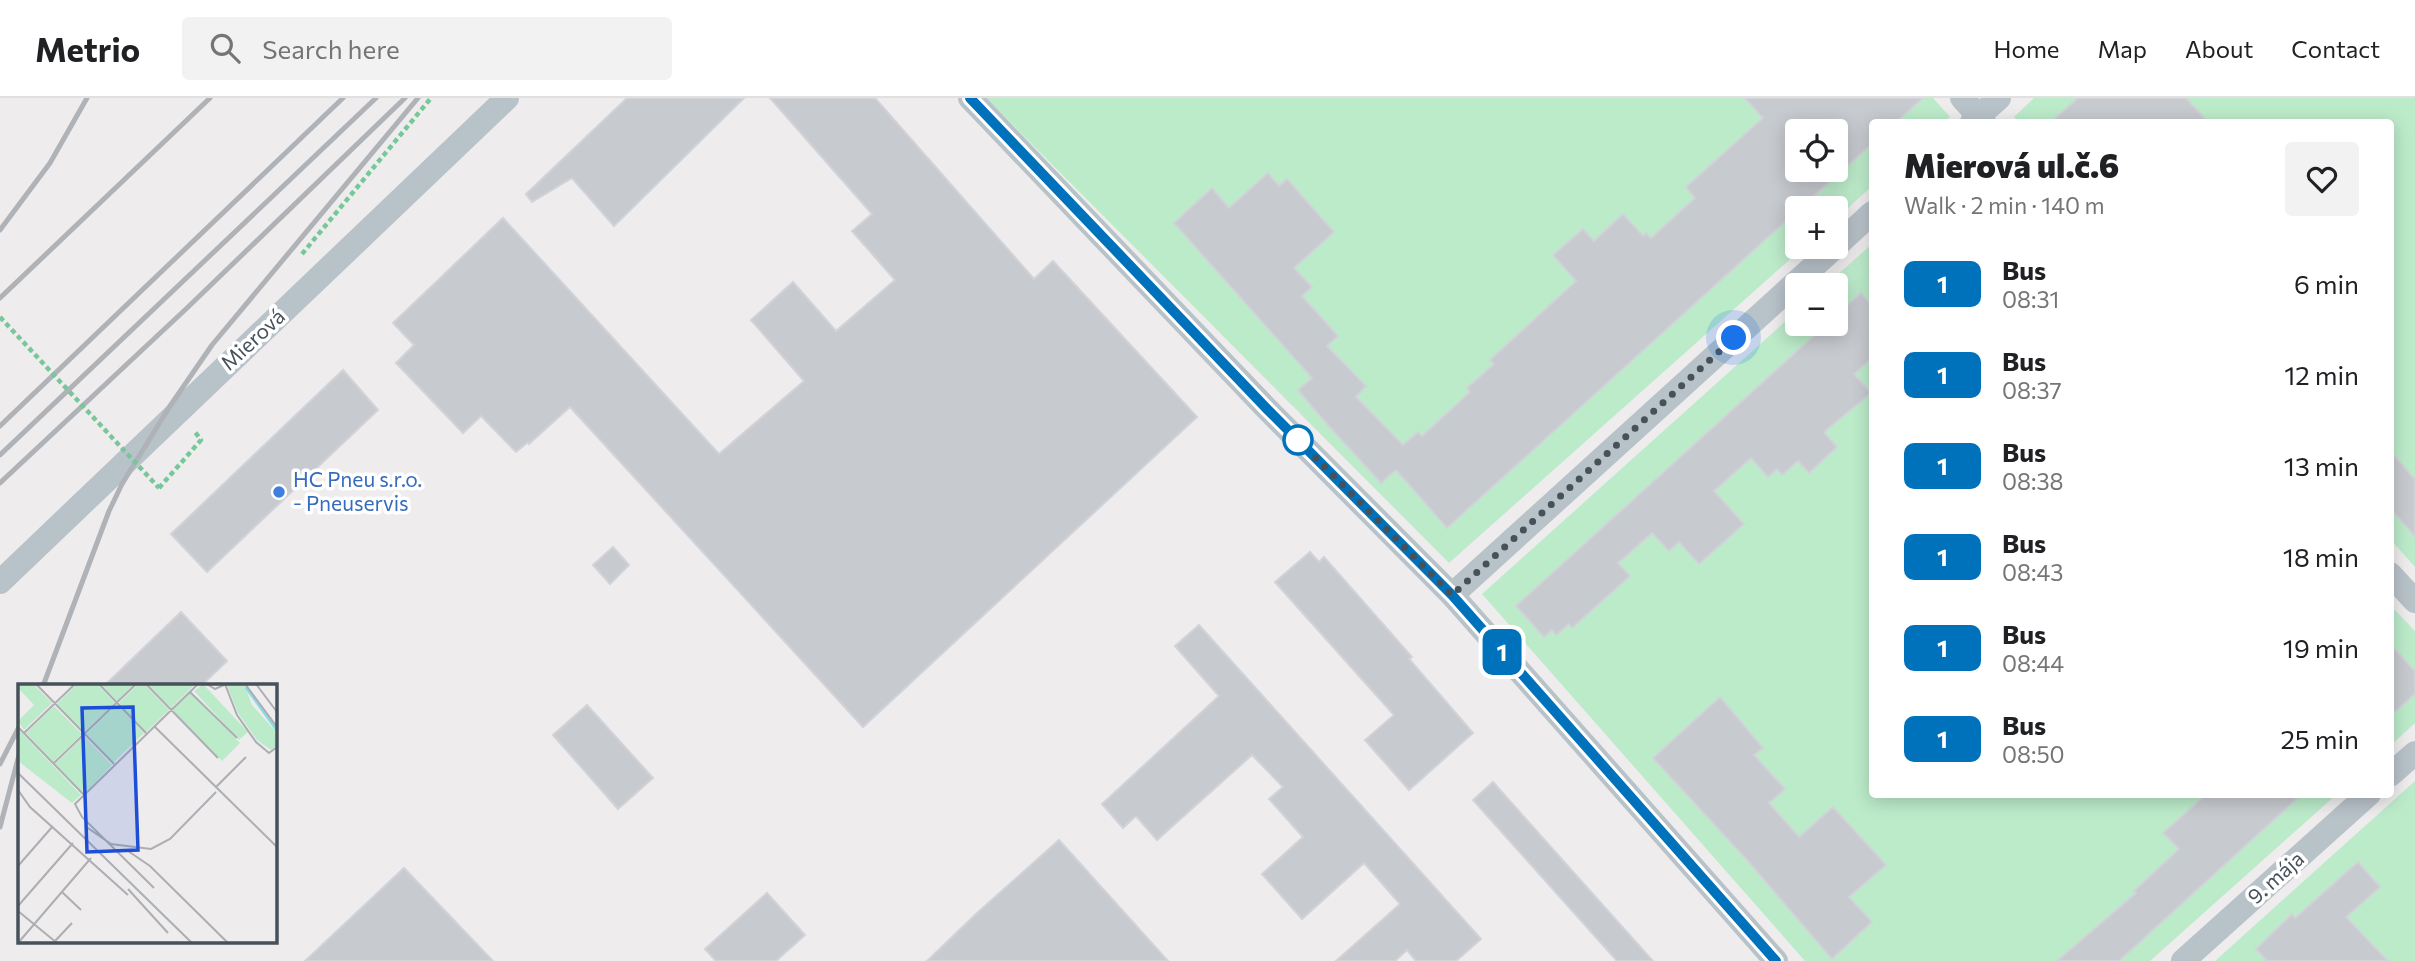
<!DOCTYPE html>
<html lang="en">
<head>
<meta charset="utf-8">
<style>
  :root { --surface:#fff; --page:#f2f2f2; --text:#202124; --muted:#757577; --line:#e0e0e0 }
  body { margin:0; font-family:Commissioner,sans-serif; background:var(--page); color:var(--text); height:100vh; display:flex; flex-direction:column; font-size:26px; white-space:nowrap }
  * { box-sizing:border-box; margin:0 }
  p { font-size:23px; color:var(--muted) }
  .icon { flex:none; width:38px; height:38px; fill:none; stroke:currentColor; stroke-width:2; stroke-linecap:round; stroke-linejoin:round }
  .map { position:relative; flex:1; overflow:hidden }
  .panel { position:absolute; left:1869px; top:21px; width:525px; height:679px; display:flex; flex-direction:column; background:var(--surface); border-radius:7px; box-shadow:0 4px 18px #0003 }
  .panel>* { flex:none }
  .badge { padding:0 14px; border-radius:10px; font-size:24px; line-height:46px }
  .tools { position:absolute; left:1785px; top:21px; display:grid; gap:14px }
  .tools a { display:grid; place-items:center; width:63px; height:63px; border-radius:7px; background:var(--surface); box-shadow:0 4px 18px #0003; font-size:35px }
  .you { position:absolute; width:35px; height:35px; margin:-18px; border:5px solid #fff; border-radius:50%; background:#1a73e8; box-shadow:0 0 0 10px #1a73e833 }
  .map>.badge { position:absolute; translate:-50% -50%; box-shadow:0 0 0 4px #fff }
  .round { display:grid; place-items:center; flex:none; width:74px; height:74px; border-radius:7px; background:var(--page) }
  .head { display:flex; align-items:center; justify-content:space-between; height:119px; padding:0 35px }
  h1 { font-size:33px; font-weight:800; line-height:52px }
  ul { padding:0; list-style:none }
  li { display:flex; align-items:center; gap:21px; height:91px; padding:0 35px }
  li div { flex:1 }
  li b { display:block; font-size:26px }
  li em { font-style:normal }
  li .badge { min-width:77px; font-weight:700; text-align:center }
  header { display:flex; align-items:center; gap:42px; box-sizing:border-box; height:98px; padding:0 35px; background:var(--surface); border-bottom:2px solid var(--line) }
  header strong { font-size:33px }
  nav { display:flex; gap:38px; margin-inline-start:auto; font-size:24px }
  .search { width:490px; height:63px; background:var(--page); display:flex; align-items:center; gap:18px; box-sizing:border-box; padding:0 24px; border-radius:7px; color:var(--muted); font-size:26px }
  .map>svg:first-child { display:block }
  .green { fill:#bcebca; fill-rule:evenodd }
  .building { fill:#c7cacf; stroke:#d1d3d8; stroke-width:2; fill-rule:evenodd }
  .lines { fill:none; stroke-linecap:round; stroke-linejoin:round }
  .path { stroke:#76c799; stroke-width:4.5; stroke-dasharray:5 3.5; stroke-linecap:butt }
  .street { stroke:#b8c2c9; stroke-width:24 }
  .rail { stroke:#afb2b7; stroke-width:5 }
  .path-bridge { stroke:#76c799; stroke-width:4.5; stroke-dasharray:5 3.5; stroke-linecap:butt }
  .line-casing { stroke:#fff; stroke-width:16 }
  .line { stroke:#0072bc; stroke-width:10 }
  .walk { stroke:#465159; stroke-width:7; stroke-dasharray:0 12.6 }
  .stop-dot { fill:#fff; stroke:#0072bc; stroke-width:3.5 }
  .shop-dot { fill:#3f7fe0; stroke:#fff; stroke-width:2.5 }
  .labels { text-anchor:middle; stroke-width:7; stroke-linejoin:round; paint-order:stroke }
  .street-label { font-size:21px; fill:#465159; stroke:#fff }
  .shop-label { font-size:21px; fill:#366cbe; stroke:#fff; text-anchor:start }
  .inset-river { fill:none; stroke:#8bdbe6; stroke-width:3.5 }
  .inset-road { fill:none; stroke:#abaeb2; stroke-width:2 }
  .view { fill:#1d4ed8; fill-opacity:0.15; stroke:#1d4ed8; stroke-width:3.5 }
  .inset-edge { fill:none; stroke:#465159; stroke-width:3.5 }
</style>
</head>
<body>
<header>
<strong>Metrio</strong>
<div class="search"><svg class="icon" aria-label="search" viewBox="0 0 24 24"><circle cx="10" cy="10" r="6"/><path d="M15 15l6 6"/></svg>Search here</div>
<nav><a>Home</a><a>Map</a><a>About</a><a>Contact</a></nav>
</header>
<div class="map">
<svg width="2415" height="863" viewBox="0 0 2415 863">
  <rect width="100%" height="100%" fill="#efeced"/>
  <g class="green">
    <path d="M986 0H1933L1950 19 1944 24H1872V88L1836 121V110H1797V149H1804L1449 465ZM1797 33H1836V72H1797Z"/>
    <path d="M2034 0H2415V469L2391 442 2390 24H2019L2014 19Z"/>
    <path d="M1872 146V696L2336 697 2150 863H1805L1482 496 1797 213V226H1836V187H1826Z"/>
    <path d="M2390 507 2415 533V625L2391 647Z"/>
    <path d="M2415 683V863H2215Z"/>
  </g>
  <g class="building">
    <path d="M627 0H744L614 128 572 80 532 104 526 96Z"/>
    <path d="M770 0H875L1034 181 1053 163 1197 319 863 629 570 309 529 346 528 344 516 354 481 318 463 335 396 265 414 247 393 225 503 120 719 356 804 283 751 222 793 184 836 233 895 182 852 133 872 116Z"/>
    <path d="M1745 0H1923L1896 24H1872V46L1800 110H1797V113L1447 430 1396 372 1381 385 1326 325 1298 292 1312 280 1174 125 1212 90 1229 110 1268 75 1279 88 1287 81 1334 134 1294 170 1312 189 1302 198 1338 238 1327 248 1366 288 1356 299 1403 347 1418 334 1422 338 1470 294 1467 290 1494 266 1490 262 1576 183 1553 157 1583 131 1594 143 1623 116 1643 138 1646 135 1651 140 1695 100 1686 89 1763 20ZM1797 33H1836V72H1797Z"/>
    <path d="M2078 0H2186L2208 24H2051Z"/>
    <path d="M1861 195 1872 208V260L1854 276 1871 295 1824 334 1837 349 1809 375 1798 363 1782 377 1777 371 1768 379 1751 360 1714 393 1744 426 1699 466 1679 444 1669 453 1652 435 1618 465 1630 478 1572 530 1569 526 1556 537 1552 532 1544 539 1516 508 1827 226H1836V217Z"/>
    <path d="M343 272 378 312 207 474 171 436Z"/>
    <path d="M2390 353 2415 381V438L2390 410Z"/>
    <path d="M613 449 629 467 610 486 593 467Z"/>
    <path d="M1310 454 1319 464 1324 459 1412 559 1409 561 1473 635 1409 692 1365 642 1394 617 1275 484Z"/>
    <path d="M181 514 227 563 201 588H104Z"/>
    <path d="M1199 527 1481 841 1456 863H1416L1407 852 1395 863H1336L1400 806 1364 765 1302 821 1262 776 1303 739 1269 701 1283 689 1252 657 1157 742 1136 718 1123 730 1102 706 1219 598 1175 548Z"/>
    <path d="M2390 546 2415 573V596L2390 618Z"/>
    <path d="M1720 599 1763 650 1754 657 1785 691 1769 705 1799 739 1833 709 1886 767 1849 799 1872 824 1832 861 1747 762 1653 660Z"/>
    <path d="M587 607 653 680 618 711 553 637Z"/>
    <path d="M1493 684 1617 823 1653 863H1617L1473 702Z"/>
    <path d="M2207 696H2302L2119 863H2057L2136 795 2134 793 2179 751 2163 735Z"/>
    <path d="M1059 742 1168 863H927L977 815Z"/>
    <path d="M2358 764 2380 789 2346 819 2388 863H2267L2256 851 2292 816 2295 820Z"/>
    <path d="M404 770 493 863H305Z"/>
    <path d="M767 795 805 837 776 863H716L705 851Z"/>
  </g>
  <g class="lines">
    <g class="path">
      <path d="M302 156 431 0"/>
      <path d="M159 390 201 342 195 334"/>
    </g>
    <g class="street">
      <path d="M970 0 1267 311 1452 497 1776 863"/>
      <path d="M1962 0 1984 24"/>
      <path d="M1972 24 1999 0"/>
      <path d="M1836 148 1872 115"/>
      <path d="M2390 476 2415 503"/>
      <path d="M0 484 507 0"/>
      <path d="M1452 497 1835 149"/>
      <path d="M2390 677 2415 655"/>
      <path d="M2183 863 2369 696"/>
    </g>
    <g class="rail">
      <path d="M0 132 50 65 87 0"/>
      <path d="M0 200 210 0"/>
      <path d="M0 328 343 0"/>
      <path d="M0 357 376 0"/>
      <path d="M0 385 187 210 405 0"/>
      <path d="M43 588 109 413 122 386 170 308 212 247 418 0"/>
      <path d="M0 666 19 629"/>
      <path d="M0 729 19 657"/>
    </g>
    <path class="path-bridge" d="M0 219 159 390"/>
  </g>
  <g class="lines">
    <defs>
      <path id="line" d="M970 0 1267 311 1452 497 1776 863"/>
    </defs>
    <use href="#line" class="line-casing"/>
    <use href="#line" class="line"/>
    <path class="walk" d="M1298 342 1452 497 1734 240"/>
  </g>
  <circle class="stop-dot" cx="1298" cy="342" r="14"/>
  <circle class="shop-dot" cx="279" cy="394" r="7"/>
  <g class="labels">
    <g class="street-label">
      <text transform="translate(253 242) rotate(-43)" y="7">Mierová</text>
      <text transform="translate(2276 780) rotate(-42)" y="7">9. mája</text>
    </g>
    <g class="shop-label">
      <text x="293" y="389">HC Pneu s.r.o.<tspan x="293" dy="24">- Pneuservis</tspan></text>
    </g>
  </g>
  <g transform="translate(18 586)">
    <rect width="259" height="259" fill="#efeced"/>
    <path d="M3 0H15L34 19 6 46 0 37 16 21 0 4ZM59 0H79L97 19 66 48 39 20ZM83 0H116L99 17ZM120 0H126L151 26 128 48 101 19ZM130 0H177L153 24ZM185 0 230 48 221 56 176 7ZM226 0 234 21 259 49V61L253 66 239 56 220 29 209 1ZM172 9 222 59 204 77 154 26ZM99 20 126 49 95 79 68 50ZM36 22 64 50 35 78 8 49ZM0 45 63 111 54 119 0 77ZM66 52 94 81 66 110 37 80Z" fill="#bcebca"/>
    <path class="inset-river" d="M228 3 259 46"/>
    <path class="inset-road" d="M18 0 96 80M81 0 128 49M128 0 200 74M189 0 197 5 208 0M207 0 219 31 238 58 251 69 259 63M227 0 259 43M238 0 259 28M172 8 219 54M136 42 198 103 228 73M0 43 66 111M6 49 57 0M35 80 118 0M0 89 174 259M198 103 259 163M0 106 12 123 110 211M67 142 93 160 133 165 152 155 198 108M110 167 132 182 210 259M0 182 35 142M136 204 64 133 57 120 180 0M110 205 150 249M44 208 63 226M0 222 55 159M0 227 39 259M37 257 54 239M0 259 73 174"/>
    <path class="view" d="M115 23 120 166 69 168 64 24Z"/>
    <rect width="259" height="259" class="inset-edge"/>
  </g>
</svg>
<div class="tools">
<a><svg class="icon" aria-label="locate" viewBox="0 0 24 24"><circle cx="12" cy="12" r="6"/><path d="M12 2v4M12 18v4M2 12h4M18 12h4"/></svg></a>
<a>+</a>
<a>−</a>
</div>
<div class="you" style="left:1734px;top:240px"></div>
<b class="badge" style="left:1502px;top:554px;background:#0072bc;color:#fff">1</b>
<section class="panel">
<div class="head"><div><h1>Mierová ul.č.6</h1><p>Walk · 2 min · 140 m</p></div><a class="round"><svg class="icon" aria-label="heart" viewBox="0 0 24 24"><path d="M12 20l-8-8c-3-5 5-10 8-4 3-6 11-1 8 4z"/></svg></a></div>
<ul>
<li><span class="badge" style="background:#0072bc;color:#fff">1</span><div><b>Bus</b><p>08:31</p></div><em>6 min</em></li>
<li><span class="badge" style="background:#0072bc;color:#fff">1</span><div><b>Bus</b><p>08:37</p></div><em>12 min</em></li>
<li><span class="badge" style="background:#0072bc;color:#fff">1</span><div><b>Bus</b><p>08:38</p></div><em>13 min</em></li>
<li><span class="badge" style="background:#0072bc;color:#fff">1</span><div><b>Bus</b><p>08:43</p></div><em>18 min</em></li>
<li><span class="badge" style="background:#0072bc;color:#fff">1</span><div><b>Bus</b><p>08:44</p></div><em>19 min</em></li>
<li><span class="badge" style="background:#0072bc;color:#fff">1</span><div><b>Bus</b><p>08:50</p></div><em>25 min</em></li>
</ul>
</section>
</div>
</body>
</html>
